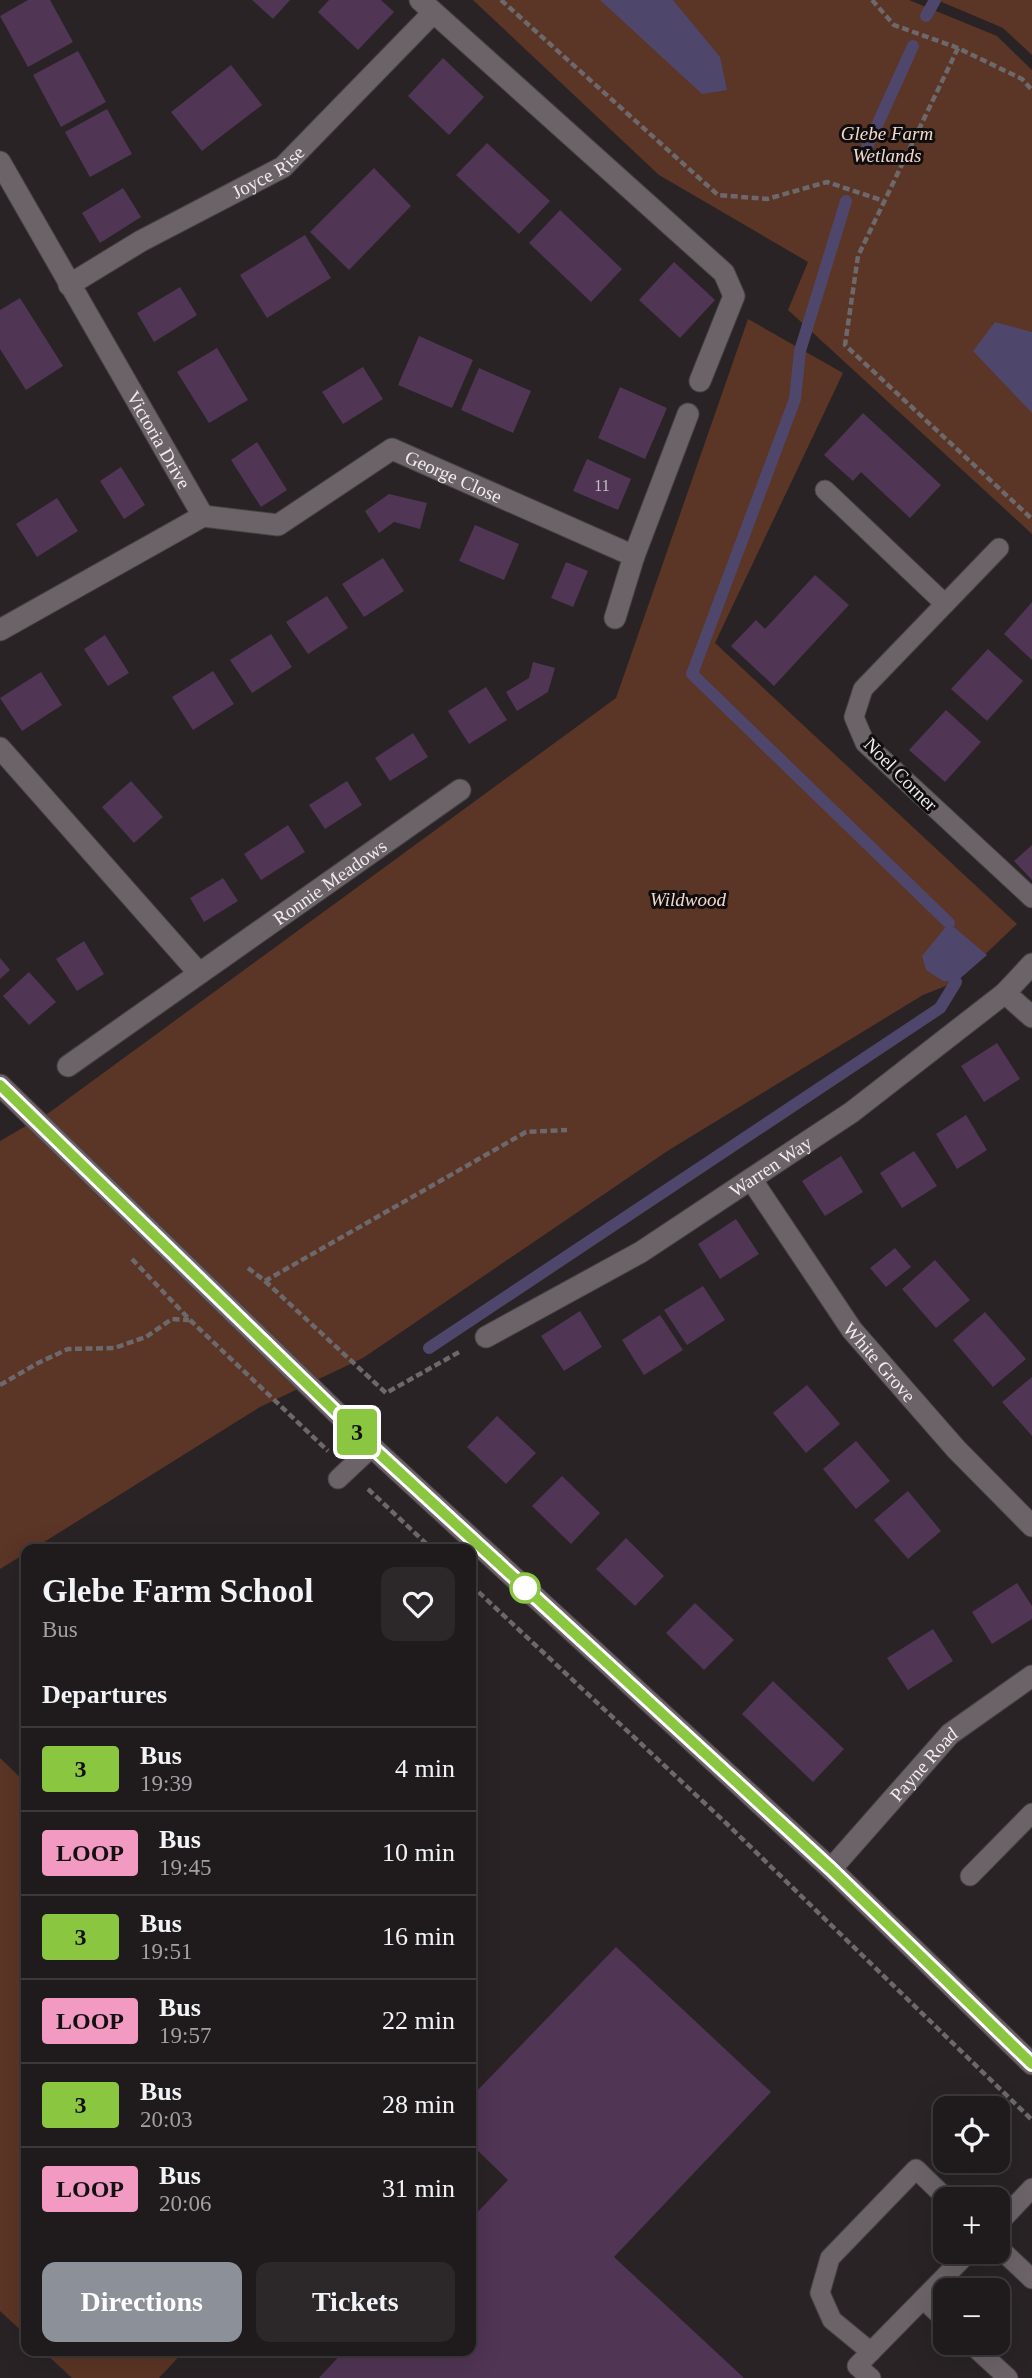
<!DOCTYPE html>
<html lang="en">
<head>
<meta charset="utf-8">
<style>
  :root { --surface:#1f1a1c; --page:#2c2729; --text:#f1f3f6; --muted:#a1a1a3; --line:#3c383b; --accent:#8c9099 }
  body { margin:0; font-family:Georgia,serif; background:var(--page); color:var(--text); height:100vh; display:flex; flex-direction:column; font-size:26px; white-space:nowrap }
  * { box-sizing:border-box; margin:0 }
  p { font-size:23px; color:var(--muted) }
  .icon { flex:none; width:38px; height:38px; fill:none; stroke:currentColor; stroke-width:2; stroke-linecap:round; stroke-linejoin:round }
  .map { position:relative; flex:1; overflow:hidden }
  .details { position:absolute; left:21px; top:1544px; width:455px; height:812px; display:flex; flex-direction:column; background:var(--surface); border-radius:14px; box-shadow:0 7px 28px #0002,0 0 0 2px var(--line) }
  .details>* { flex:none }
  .badge { padding:0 14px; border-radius:5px; font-size:24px; line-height:46px }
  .tools { position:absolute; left:933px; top:2096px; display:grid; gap:14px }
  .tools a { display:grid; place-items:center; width:77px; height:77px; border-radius:14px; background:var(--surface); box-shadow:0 7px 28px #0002,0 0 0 2px var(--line); font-size:35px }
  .map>.badge { position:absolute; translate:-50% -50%; box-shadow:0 0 0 4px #fff }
  h2 { padding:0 21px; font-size:26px; line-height:63px }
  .round { display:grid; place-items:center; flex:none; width:74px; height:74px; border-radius:14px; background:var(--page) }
  .head { display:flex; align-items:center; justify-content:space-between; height:119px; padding:0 21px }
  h1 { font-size:33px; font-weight:700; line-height:52px }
  .action { display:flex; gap:14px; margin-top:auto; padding:14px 21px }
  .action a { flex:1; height:80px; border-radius:14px; background:var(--accent); color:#fff; font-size:28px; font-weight:700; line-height:80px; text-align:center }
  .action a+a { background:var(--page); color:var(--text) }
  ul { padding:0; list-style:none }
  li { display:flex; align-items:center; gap:21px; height:84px; padding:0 21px; border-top:2px solid var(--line) }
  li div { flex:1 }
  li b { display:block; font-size:26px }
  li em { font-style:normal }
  li .badge { min-width:77px; font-weight:700; text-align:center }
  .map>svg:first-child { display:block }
  .green { fill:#5b3525 }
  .water { fill:#4f466b }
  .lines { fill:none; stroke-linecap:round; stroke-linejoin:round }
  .stream { stroke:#4f466b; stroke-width:12 }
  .building { fill:#503554 }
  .service-casing { stroke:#474245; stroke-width:21 }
  .minor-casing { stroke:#474245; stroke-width:23 }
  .path { stroke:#6d686b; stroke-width:4.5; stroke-dasharray:7 3.5; stroke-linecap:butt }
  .service { stroke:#6b6367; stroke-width:19 }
  .minor { stroke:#6b6367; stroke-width:21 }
  .line-casing { stroke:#fff; stroke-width:16 }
  .line { stroke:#8bc640; stroke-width:10 }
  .stop-dot { fill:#fff; stroke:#8bc640; stroke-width:3.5 }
  .labels { text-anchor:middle; stroke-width:6; stroke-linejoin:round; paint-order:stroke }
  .number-label { font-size:16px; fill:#c8bec8 }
  .park-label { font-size:19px; font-style:italic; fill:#f5d8cc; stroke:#100d0e }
  .street-label { font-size:19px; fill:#f0ebee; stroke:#100d0e }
</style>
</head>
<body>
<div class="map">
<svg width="1032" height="2378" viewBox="0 0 1032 2378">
  <rect width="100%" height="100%" fill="#292326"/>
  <g class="green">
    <path d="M473 0H909L997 36 1032 70V534L788 310 808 262 659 175Z"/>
    <path d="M937 0H1032V55L1003 28Z"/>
    <path d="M748 319 843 373 715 643 1017 924 956 982 923 995 669 1150 363 1358 260 1407 33 1549H26V1553L0 1569V1141L50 1112 616 698Z"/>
    <path d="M0 1758 26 1783V2335L0 2311Z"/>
    <path d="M42 2350H185L159 2378H72Z"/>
  </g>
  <g class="water">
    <path d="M600 0H673L720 57 727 90 702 94Z"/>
    <path d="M995 322 1032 332V413L973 351Z"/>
    <path d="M949 923 987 955 956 982 943 981 926 970 922 956Z"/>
  </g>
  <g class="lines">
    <g class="stream">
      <path d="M926 16 935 0"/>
      <path d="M864 154 913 46"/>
      <path d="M846 201 800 351 795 399 692 674 949 923"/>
      <path d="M429 1348 940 1008 956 982"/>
    </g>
  </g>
  <g class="building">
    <path d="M28 0H50L73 42 28 67 0 16Z"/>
    <path d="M252 0H290L273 19Z"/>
    <path d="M329 0H381L394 12 358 50 318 12Z"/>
    <path d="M78 51 106 102 61 127 33 75Z"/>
    <path d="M443 58 484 97 449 135 408 96Z"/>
    <path d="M231 65 262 105 202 151 171 112Z"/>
    <path d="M107 109 132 154 90 177 65 132Z"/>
    <path d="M487 143 550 201 519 234 456 175Z"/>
    <path d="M374 168 411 206 349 270 310 232Z"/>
    <path d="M123 188 141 217 100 243 82 213Z"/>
    <path d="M560 210 622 269 591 302 529 243Z"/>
    <path d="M305 235 331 278 267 318 240 275Z"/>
    <path d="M674 262 715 300 680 338 639 300Z"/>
    <path d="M180 287 197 315 154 342 137 313Z"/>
    <path d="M20 298 63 366 26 390 0 349V310Z"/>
    <path d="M419 336 473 360 452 408 398 385Z"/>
    <path d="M217 348 248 400 209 423 177 372Z"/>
    <path d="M363 367 383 399 343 424 322 392Z"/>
    <path d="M479 368 531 391 513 433 461 410Z"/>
    <path d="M620 387 667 408 645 459 598 438Z"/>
    <path d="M863 413 941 485 910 518 861 472 853 481 824 455Z"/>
    <path d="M257 442 287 490 261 507 231 460Z"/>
    <path d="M587 459 631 479 618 510 573 491Z"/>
    <path d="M121 467 145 505 124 519 100 481Z"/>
    <path d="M389 494 427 503 420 529 394 522 379 533 365 511Z"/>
    <path d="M57 498 78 531 37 557 16 524Z"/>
    <path d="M475 525 519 544 504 580 459 561Z"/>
    <path d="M383 558 404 591 364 617 342 584Z"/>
    <path d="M566 562 588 571 573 607 551 598Z"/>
    <path d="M815 575 849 605 774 686 731 646 756 620 765 629Z"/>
    <path d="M327 596 348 628 308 654 286 622Z"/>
    <path d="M1032 602V660L1004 634Z"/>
    <path d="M271 634 292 667 252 693 230 660Z"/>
    <path d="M105 635 129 673 108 686 84 649Z"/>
    <path d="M988 649 1023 681 987 721 951 689Z"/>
    <path d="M533 662 555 668 548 692 517 711 506 692 529 678Z"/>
    <path d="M213 671 234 704 193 730 172 697Z"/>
    <path d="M41 672 62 705 22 731 0 698Z"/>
    <path d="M486 687 507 720 469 744 448 711Z"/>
    <path d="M946 710 981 742 945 782 909 750Z"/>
    <path d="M413 733 428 757 390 781 375 758Z"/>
    <path d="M131 781 163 817 134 843 102 807Z"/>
    <path d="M347 781 362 805 325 829 309 805Z"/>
    <path d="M288 825 305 852 261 880 244 854Z"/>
    <path d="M1032 845V880L1014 861Z"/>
    <path d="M223 878 238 901 204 922 190 898Z"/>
    <path d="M84 941 104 974 77 991 56 959Z"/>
    <path d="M0 958 10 970 0 979Z"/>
    <path d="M29 972 56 1002 29 1025 3 996Z"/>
    <path d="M997 1043 1020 1079 984 1102 961 1066Z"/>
    <path d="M966 1115 987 1150 957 1169 936 1134Z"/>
    <path d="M914 1151 937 1186 902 1208 880 1173Z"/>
    <path d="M841 1156 863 1192 825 1216 802 1181Z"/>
    <path d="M736 1219 759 1254 720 1279 698 1244Z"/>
    <path d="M895 1248 911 1267 886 1287 870 1268Z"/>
    <path d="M935 1260 970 1300 936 1328 902 1289Z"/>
    <path d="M703 1286 725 1320 687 1345 664 1310Z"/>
    <path d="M580 1311 602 1347 564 1371 541 1336Z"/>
    <path d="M985 1312 1026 1359 993 1387 953 1340Z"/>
    <path d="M660 1315 683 1350 644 1375 622 1340Z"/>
    <path d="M1032 1377V1436L1002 1402Z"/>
    <path d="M807 1385 840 1424 806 1453 773 1413Z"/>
    <path d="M497 1416 536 1453 506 1484 467 1447Z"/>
    <path d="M856 1441 890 1481 856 1509 823 1469Z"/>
    <path d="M562 1476 600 1513 571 1544 532 1506Z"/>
    <path d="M908 1491 941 1531 908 1559 874 1520Z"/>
    <path d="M626 1538 664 1576 635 1606 596 1569Z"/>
    <path d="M1017 1583 1032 1606V1619L992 1644 972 1612Z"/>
    <path d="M695 1603 734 1640 704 1670 666 1633Z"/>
    <path d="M933 1629 953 1661 908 1690 887 1658Z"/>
    <path d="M773 1681 844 1749 813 1782 742 1714Z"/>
    <path d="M616 1947 771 2092 614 2257 744 2378H319L345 2350H471V2219L508 2180 471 2144V2097Z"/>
  </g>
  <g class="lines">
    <defs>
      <g id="service">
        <path d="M825 490 945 604"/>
        <path d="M999 548 863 689 854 717 865 743 1032 898"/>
        <path d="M338 1479 372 1447"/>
        <path d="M970 1876 1032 1813"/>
        <path d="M998 2224 1032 2188"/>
        <path d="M998 2247 1032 2279"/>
        <path d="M923 2299 945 2320"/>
        <path d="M970 2343 1008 2378"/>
        <path d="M871 2352 832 2320 820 2293 830 2258 916 2169 948 2200"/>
        <path d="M871 2378 857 2366 969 2252"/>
      </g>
      <g id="minor">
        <path d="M420 0 724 273 734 296 700 381"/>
        <path id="s1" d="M0 162 203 516"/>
        <path id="s2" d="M69 285 141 241 283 167 433 13"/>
        <path id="s3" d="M203 516 278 525 392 449 634 556"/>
        <path d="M615 618 634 556 688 414"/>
        <path d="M0 630 203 516"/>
        <path d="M0 748 198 972"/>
        <path d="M1005 993 1032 1017"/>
        <path id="s4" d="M68 1066 460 790"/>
        <path d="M0 1085 372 1447 831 1869 1032 2064"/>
        <path id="s5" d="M751 1179 852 1330 956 1449 1032 1526"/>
        <path id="s6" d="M486 1337 641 1252 852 1112 1005 993 1032 964"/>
        <path id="s7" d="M831 1869 950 1734 1032 1676"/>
      </g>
    </defs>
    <use href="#service" class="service-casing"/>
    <use href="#minor" class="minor-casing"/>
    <g class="path">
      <path d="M501 0 718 195 767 199 827 182 884 201"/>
      <path d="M872 0 894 25 958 48 1022 79 1032 90"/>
      <path d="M958 48 858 256 845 345 1032 519"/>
      <path d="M132 1259 190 1320 328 1451"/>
      <path d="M248 1268 265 1281 526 1132 567 1130"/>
      <path d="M265 1281 386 1393 461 1351"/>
      <path d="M0 1385 38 1363 68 1349 114 1348 146 1337 172 1319 189 1320"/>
      <path d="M368 1489 432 1549"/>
      <path d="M471 1585 727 1824 1032 2120"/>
    </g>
    <use href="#service" class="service"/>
    <use href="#minor" class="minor"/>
  </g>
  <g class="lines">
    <defs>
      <path id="line" d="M0 1085 372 1447 831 1869 1032 2064"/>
    </defs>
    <use href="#line" class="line-casing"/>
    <use href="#line" class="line"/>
  </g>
  <circle class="stop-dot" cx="525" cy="1588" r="14"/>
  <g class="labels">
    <g class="number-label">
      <text x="602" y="491">11</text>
    </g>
    <g class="park-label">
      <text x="887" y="140">Glebe Farm<tspan x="887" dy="22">Wetlands</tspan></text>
      <text x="688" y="906">Wildwood</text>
    </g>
    <g class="street-label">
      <text dy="7" stroke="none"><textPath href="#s2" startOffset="229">Joyce Rise</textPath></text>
      <text dy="7" stroke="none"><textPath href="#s1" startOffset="320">Victoria Drive</textPath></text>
      <text dy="7" stroke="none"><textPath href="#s3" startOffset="280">George Close</textPath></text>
      <text transform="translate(901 774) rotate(45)" y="7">Noel Corner</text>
      <text dy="7" stroke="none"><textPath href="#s4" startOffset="320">Ronnie Meadows</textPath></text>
      <text dy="7" stroke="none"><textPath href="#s6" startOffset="332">Warren Way</textPath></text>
      <text dy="7" stroke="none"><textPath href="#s5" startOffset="224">White Grove</textPath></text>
      <text dy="7" stroke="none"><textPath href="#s7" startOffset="140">Payne Road</textPath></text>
    </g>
  </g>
</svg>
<div class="tools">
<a><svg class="icon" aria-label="locate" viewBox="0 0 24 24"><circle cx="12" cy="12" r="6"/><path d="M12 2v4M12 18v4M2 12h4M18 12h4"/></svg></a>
<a>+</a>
<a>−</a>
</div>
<b class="badge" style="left:357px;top:1432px;background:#8bc640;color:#111">3</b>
<section class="details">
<div class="head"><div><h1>Glebe Farm School</h1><p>Bus</p></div><a class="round"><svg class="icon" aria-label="heart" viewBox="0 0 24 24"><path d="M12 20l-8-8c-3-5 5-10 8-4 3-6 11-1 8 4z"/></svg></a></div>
<h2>Departures</h2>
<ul>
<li><span class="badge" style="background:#8bc640;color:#111">3</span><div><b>Bus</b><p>19:39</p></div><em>4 min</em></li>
<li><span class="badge" style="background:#f29ac2;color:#111">LOOP</span><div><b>Bus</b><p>19:45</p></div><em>10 min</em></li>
<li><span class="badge" style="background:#8bc640;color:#111">3</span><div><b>Bus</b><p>19:51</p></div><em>16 min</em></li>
<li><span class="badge" style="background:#f29ac2;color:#111">LOOP</span><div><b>Bus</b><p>19:57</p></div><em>22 min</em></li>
<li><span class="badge" style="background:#8bc640;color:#111">3</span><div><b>Bus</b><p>20:03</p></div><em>28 min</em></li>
<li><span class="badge" style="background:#f29ac2;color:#111">LOOP</span><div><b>Bus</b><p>20:06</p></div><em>31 min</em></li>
</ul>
<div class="action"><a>Directions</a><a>Tickets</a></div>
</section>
</div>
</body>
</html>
